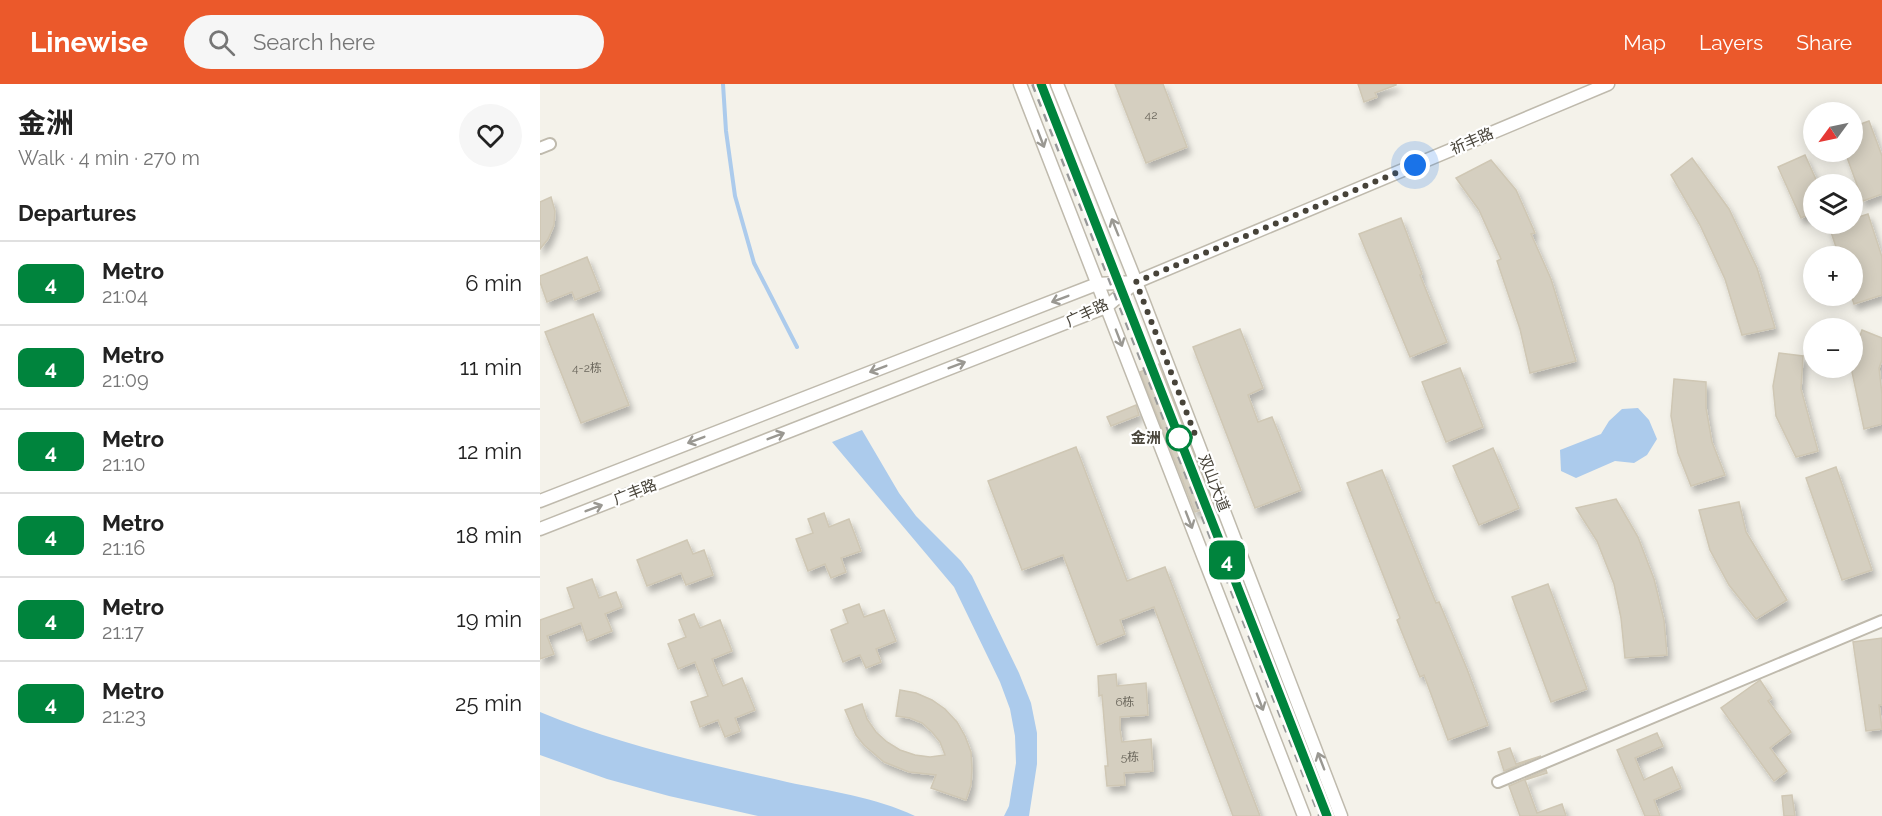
<!DOCTYPE html>
<html lang="en">
<head>
<meta charset="utf-8">
<style>
  :root { --surface:#fff; --page:#f6f6f6; --text:#222; --muted:#767676; --line:#e0e0e0; --accent:#eb592b }
  body { margin:0; font-family:Raleway,"Noto Sans SC",sans-serif; background:var(--page); color:var(--text); height:100vh; display:flex; flex-direction:column; font-size:22px; white-space:nowrap }
  * { box-sizing:border-box; margin:0 }
  p { font-size:20px; color:var(--muted) }
  .icon { flex:none; width:33px; height:33px; fill:none; stroke:currentColor; stroke-width:2; stroke-linecap:round; stroke-linejoin:round }
  .map { position:relative; flex:1; overflow:hidden }
  .details { display:flex; flex-direction:column; background:var(--surface); width:540px }
  .details>* { flex:none }
  .badge { padding:0 12px; border-radius:9px; font-size:21px; line-height:39px }
  .needle { width:39px; rotate:237deg }
  .buttons { position:absolute; left:1263px; top:18px; display:grid; gap:12px }
  .buttons a { display:grid; place-items:center; width:60px; height:60px; border-radius:50%; background:var(--surface); box-shadow:0 3px 15px #0003; font-size:30px }
  .you { position:absolute; width:30px; height:30px; margin:-15px; border:4px solid #fff; border-radius:50%; background:#1a73e8; box-shadow:0 0 0 9px #1a73e833 }
  .map>.badge { position:absolute; translate:-50% -50%; box-shadow:0 0 0 3px #fff }
  h2 { padding:0 18px; font-size:22px; line-height:54px }
  .round { display:grid; place-items:center; flex:none; width:63px; height:63px; border-radius:32px; background:var(--page) }
  .overview { display:flex; align-items:center; justify-content:space-between; height:102px; padding:0 18px }
  h1 { font-size:28px; font-weight:700; line-height:45px }
  ul { padding:0; list-style:none }
  li { display:flex; align-items:center; gap:18px; height:84px; padding:0 18px; border-top:2px solid var(--line) }
  li div { flex:1 }
  li b { display:block; font-size:22px }
  li em { font-style:normal }
  li .badge { min-width:66px; font-weight:700; text-align:center }
  header { display:flex; align-items:center; gap:36px; box-sizing:border-box; height:84px; padding:0 30px; background:var(--accent); color:#fff }
  header strong { font-size:28px }
  nav { display:flex; gap:33px; margin-inline-start:auto; font-size:21px }
  .search { width:420px; height:54px; background:var(--page); display:flex; align-items:center; gap:15px; box-sizing:border-box; padding:0 21px; border-radius:33px; color:var(--muted); font-size:22px }
  main { display:flex; flex:1; min-height:0 }
  .map>svg:first-child { display:block }
  .water { fill:#accbec }
  .lines { fill:none; stroke-linecap:round; stroke-linejoin:round }
  .stream { stroke:#accbec; stroke-width:4 }
  .building { fill:#d5cfc0; stroke:#cfc7b4; stroke-width:1.5; filter:url(#shadow) }
  .minor-casing { stroke:#bfbaad; stroke-width:14 }
  .tertiary-casing { stroke:#bfbaad; stroke-width:15 }
  .minor { stroke:#fff; stroke-width:10 }
  .tertiary { stroke:#fff; stroke-width:12 }
  .rail { stroke:#989898; stroke-width:4; stroke-dasharray:8 8; stroke-linecap:butt }
  .oneway { stroke:#9a9892 }
  .line-casing { stroke:#fff; stroke-width:14 }
  .line { stroke:#00843d; stroke-width:9 }
  .walk { stroke:#474339; stroke-width:6; stroke-dasharray:0 10.8 }
  .stop-dot { fill:#fff; stroke:#00843d; stroke-width:3 }
  .labels { text-anchor:middle; stroke-width:4.5; stroke-linejoin:round; paint-order:stroke }
  .number-label { font-size:12px; fill:#6a665b }
  .street-label { font-size:15px; fill:#474339; stroke:#fff }
  .stop-label { font-size:15px; font-weight:bold; fill:#474339; stroke:#fff; text-anchor:end }
</style>
</head>
<body>
<header>
<strong>Linewise</strong>
<div class="search"><svg class="icon" aria-label="search" viewBox="0 0 24 24"><circle cx="10" cy="10" r="6"/><path d="M15 15l6 6"/></svg>Search here</div>
<nav><a>Map</a><a>Layers</a><a>Share</a></nav>
</header>
<main>
<section class="details">
<div class="overview"><div><h1>金洲</h1><p>Walk · 4 min · 270 m</p></div><a class="round"><svg class="icon" aria-label="heart" viewBox="0 0 24 24"><path d="M12 20l-8-8c-3-5 5-10 8-4 3-6 11-1 8 4z"/></svg></a></div>
<h2>Departures</h2>
<ul>
<li><span class="badge" style="background:#00843d;color:#fff">4</span><div><b>Metro</b><p>21:04</p></div><em>6 min</em></li>
<li><span class="badge" style="background:#00843d;color:#fff">4</span><div><b>Metro</b><p>21:09</p></div><em>11 min</em></li>
<li><span class="badge" style="background:#00843d;color:#fff">4</span><div><b>Metro</b><p>21:10</p></div><em>12 min</em></li>
<li><span class="badge" style="background:#00843d;color:#fff">4</span><div><b>Metro</b><p>21:16</p></div><em>18 min</em></li>
<li><span class="badge" style="background:#00843d;color:#fff">4</span><div><b>Metro</b><p>21:17</p></div><em>19 min</em></li>
<li><span class="badge" style="background:#00843d;color:#fff">4</span><div><b>Metro</b><p>21:23</p></div><em>25 min</em></li>
</ul>
</section>
<div class="map">
<svg width="1342" height="732" viewBox="0 0 1342 732">
  <defs>
    <filter id="shadow"><feDropShadow dx="3.5" dy="6" stdDeviation="3" flood-color="#0004"/></filter>
  </defs>
  <rect width="100%" height="100%" fill="#f4f2ea"/>
  <g class="water">
    <path d="M1098 324 1109 336 1117 355 1107 371 1094 379 1075 377 1036 394 1021 387 1020 366 1061 350 1069 337 1082 325Z"/>
    <path d="M322 346 359 409 376 432 421 477 432 492 479 589 491 619 497 649V680L489 732H464L469 722 476 679 475 652 470 625 460 598 414 503 292 358Z"/>
    <path d="M0 628C79 661 163 679 247 698 289 707 335 713 375 732H218L129 712 67 695 0 671Z"/>
  </g>
  <g class="lines">
    <path class="stream" d="M183 0 186 47 195 112 214 179 257 263"/>
  </g>
  <g class="building">
    <path d="M575 0H623L647 63 606 79Z"/>
    <path d="M818 0H856V1L835 9 837 13 824 18Z"/>
    <path d="M1329 37 1342 72V110L1323 117 1305 68H1312V43Z"/>
    <path d="M1265 71 1278 100H1274V128L1261 134 1238 83Z"/>
    <path d="M1152 74 1189 125 1217 184 1235 244 1202 251 1185 195 1160 141 1131 91Z"/>
    <path d="M951 76 976 106 995 149 991 150 1011 195 1036 277 990 289 980 245 957 177 961 175 939 126 916 94Z"/>
    <path d="M11 113 15 127 14 141 8 155 0 165V118Z"/>
    <path d="M1328 130 1342 173V211L1314 220 1312 214V172H1299L1289 142 1298 140H1312V135Z"/>
    <path d="M861 134 882 190 880 191 907 258 870 273 819 150Z"/>
    <path d="M47 173 60 206 35 216 32 208 7 218 0 198V192Z"/>
    <path d="M53 230 89 321 41 339 5 248Z"/>
    <path d="M700 245 723 304 708 311 718 338 732 333 761 406 715 424 653 263Z"/>
    <path d="M1322 246 1342 254V276L1339 284 1342 310V340L1324 345 1312 288V274Z"/>
    <path d="M1239 269 1263 272 1261 305 1278 367 1256 373 1236 332 1233 302Z"/>
    <path d="M619 280 673 421 655 428 600 288Z"/>
    <path d="M920 284 943 343 906 358 882 298Z"/>
    <path d="M1134 295 1166 298V324L1172 358 1185 391 1151 402 1138 369 1131 332Z"/>
    <path d="M596 321 599 331 571 342 567 333Z"/>
    <path d="M536 363 587 497 625 483 720 732H693L614 523 580 536 585 550 557 561 523 471 482 486 448 397Z"/>
    <path d="M953 364 979 424 939 441 913 382Z"/>
    <path d="M1296 383 1332 486 1302 496 1266 394Z"/>
    <path d="M842 386 896 519 899 518 927 585 948 641 908 656 884 591 880 593 857 536 860 534 807 399Z"/>
    <path d="M1076 415 1098 453 1114 495 1124 536 1127 571 1085 574 1081 534 1074 500 1057 457 1036 424Z"/>
    <path d="M1199 418 1206 448 1247 516 1216 535 1189 501 1170 466 1159 426Z"/>
    <path d="M284 429 289 443 309 435 321 467 301 474 306 488 291 494 285 480 268 487 256 455 273 449 268 435Z"/>
    <path d="M147 456 153 470 164 466 173 491 146 501 141 489 107 502 97 476Z"/>
    <path d="M52 495 59 514 76 508 82 523 65 530 72 547 47 557 41 539 7 552 14 570 0 575V536L34 524 27 504Z"/>
    <path d="M1008 500 1047 605 1011 618 972 513Z"/>
    <path d="M319 520 324 533 344 526 356 557 336 565 341 578 326 584 320 571 303 578 291 546 308 539 303 526Z"/>
    <path d="M154 530 160 544 180 536 192 567 172 575 177 588 183 602 202 594 215 626 195 634 200 647 185 653 178 636 160 643 151 618 168 612 155 578 138 585 128 560 146 553 139 536Z"/>
    <path d="M1342 554V621H1339L1342 645 1326 647 1313 558Z"/>
    <path d="M576 590 577 602 606 599 608 631 580 633V645L582 658 611 655 613 687 584 689 585 701 567 702 565 682H568L565 647 562 611 559 612 558 592Z"/>
    <path d="M1220 596 1232 614 1228 617 1251 648 1230 664 1247 687 1234 697 1181 624Z"/>
    <path d="M360 606 376 609 392 616 405 625 417 638 425 652 431 668 432 684 431 701 426 716 391 704 396 691 369 688 344 678 324 661 316 651 305 626 322 620 327 635 336 648 347 658 360 666 375 671 390 673 405 671 400 658 392 648 382 639 370 634 356 632Z"/>
    <path d="M1117 649 1123 662 1095 674 1104 696 1132 683 1141 704 1114 716 1120 732H1105L1077 666Z"/>
    <path d="M970 664 976 680 1001 672 964 687 958 668Z"/>
    <path d="M1006 686 1007 689 985 696 997 729 1022 720 1026 732H980L969 702Z"/>
    <path d="M1252 711 1255 732H1244L1242 712Z"/>
  </g>
  <g class="lines">
    <defs>
      <g id="minor">
        <path d="M0 64 10 60"/>
        <path d="M958 698 1342 537"/>
      </g>
      <g id="tertiary">
        <path d="M480 0 764 732"/>
        <path d="M517 0 596 198 801 732"/>
        <path d="M0 417 557 200 596 198"/>
        <path d="M0 445 566 223 596 198 1068 0"/>
      </g>
    </defs>
    <use href="#minor" class="minor-casing"/>
    <use href="#tertiary" class="tertiary-casing"/>
    <use href="#minor" class="minor"/>
    <use href="#tertiary" class="tertiary"/>
    <path class="rail" d="M493 0 780 732"/>
  </g>
  <defs><path id="oneway-shaft" d="M-6 0H5M1.5-3L5.5 0L1.5 3" fill="none" stroke-width="1.6" stroke-linecap="round" stroke-linejoin="round" transform="scale(1.5)"/></defs>
  <g class="oneway">
    <use href="#oneway-shaft" transform="translate(501 55) rotate(69)"/>
    <use href="#oneway-shaft" transform="translate(575 143) rotate(-112)"/>
    <use href="#oneway-shaft" transform="translate(520 215) rotate(159)"/>
    <use href="#oneway-shaft" transform="translate(579 254) rotate(69)"/>
    <use href="#oneway-shaft" transform="translate(417 281) rotate(-21)"/>
    <use href="#oneway-shaft" transform="translate(338 285) rotate(159)"/>
    <use href="#oneway-shaft" transform="translate(236 352) rotate(-21)"/>
    <use href="#oneway-shaft" transform="translate(156 356) rotate(159)"/>
    <use href="#oneway-shaft" transform="translate(54 424) rotate(-21)"/>
    <use href="#oneway-shaft" transform="translate(649 436) rotate(69)"/>
    <use href="#oneway-shaft" transform="translate(720 618) rotate(69)"/>
    <use href="#oneway-shaft" transform="translate(781 677) rotate(-111)"/>
  </g>
  <g class="lines">
    <defs>
      <path id="line" d="M501 0 787 732"/>
    </defs>
    <use href="#line" class="line-casing"/>
    <use href="#line" class="line"/>
    <path class="walk" d="M639 354 656 353 596 198 875 81"/>
  </g>
  <circle class="stop-dot" cx="639" cy="354" r="12"/>
  <g class="labels">
    <g class="number-label">
      <text x="611" y="35">42</text>
      <text x="47" y="288">4-2栋</text>
      <text x="585" y="622">6栋</text>
      <text x="590" y="677">5栋</text>
    </g>
    <g class="street-label">
      <text transform="translate(932 57) rotate(-23)" y="5">祈丰路</text>
      <text transform="translate(547 229) rotate(-25)" y="5">广丰路</text>
      <text transform="translate(674 399) rotate(69)" y="5">双山大道</text>
      <text transform="translate(95 408) rotate(-21)" y="5">广丰路</text>
    </g>
    <g class="stop-label">
      <text x="621" y="359">金洲</text>
    </g>
  </g>
</svg>
<div class="buttons">
<a><svg class="needle" viewBox="-14 -14 28 28"><path d="M0-13l5 13h-10z" fill="#e53935"/><path d="M0 13l5-13h-10z" fill="#767676"/></svg></a>
<a><svg class="icon" aria-label="layers" viewBox="0 0 24 24"><path d="M12 4l9 5-9 5-9-5zM3 14l9 5 9-5"/></svg></a>
<a>+</a>
<a>−</a>
</div>
<div class="you" style="left:875px;top:81px"></div>
<b class="badge" style="left:687px;top:476px;background:#00843d;color:#fff">4</b>
</div>
</main>
</body>
</html>
